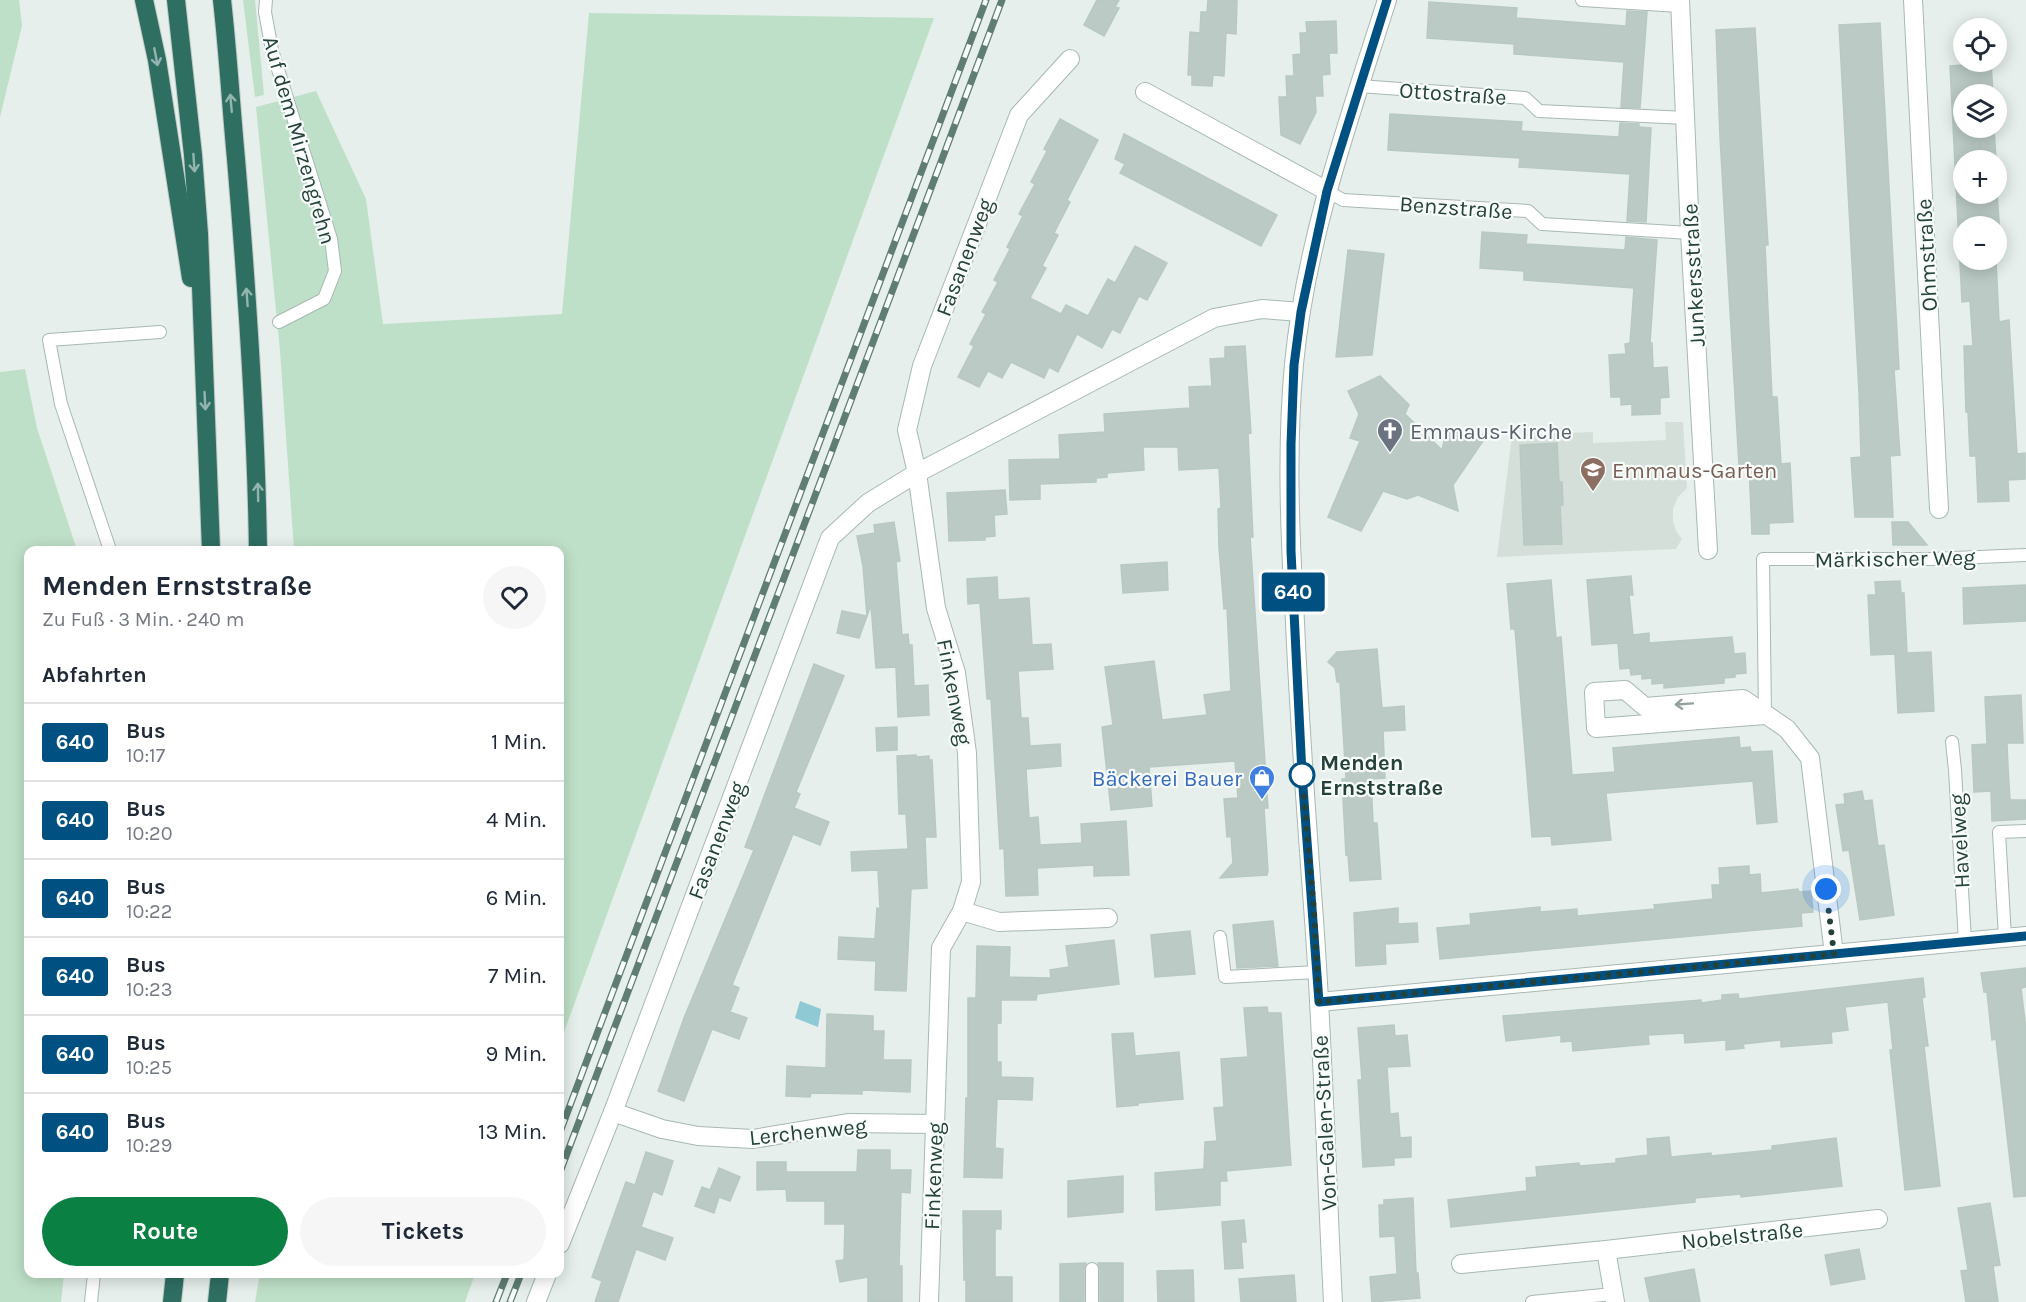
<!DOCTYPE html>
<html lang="de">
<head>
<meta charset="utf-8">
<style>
  :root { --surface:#fff; --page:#f6f6f7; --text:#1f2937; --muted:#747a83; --line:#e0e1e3; --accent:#0b8043 }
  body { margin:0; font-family:Karla,sans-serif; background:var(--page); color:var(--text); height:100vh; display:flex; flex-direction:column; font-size:22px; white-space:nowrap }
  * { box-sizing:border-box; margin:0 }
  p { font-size:20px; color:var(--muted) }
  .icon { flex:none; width:33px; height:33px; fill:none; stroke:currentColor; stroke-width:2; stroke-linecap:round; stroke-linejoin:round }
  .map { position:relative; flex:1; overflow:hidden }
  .sheet { position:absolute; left:24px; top:546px; width:540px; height:732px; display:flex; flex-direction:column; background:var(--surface); border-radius:12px; box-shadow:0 3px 15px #0003 }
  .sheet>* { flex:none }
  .badge { padding:0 12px; border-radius:4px; font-size:21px; line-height:39px }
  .fabs { position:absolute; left:1953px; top:18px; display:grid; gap:12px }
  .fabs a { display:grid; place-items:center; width:54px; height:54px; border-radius:50%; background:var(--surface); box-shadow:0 3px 15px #0003; font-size:30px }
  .you { position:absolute; width:30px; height:30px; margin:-15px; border:4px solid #fff; border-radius:50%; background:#1a73e8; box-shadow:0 0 0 9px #1a73e833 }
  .map>.badge { position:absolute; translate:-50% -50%; box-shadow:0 0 0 3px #fff }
  h2 { padding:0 18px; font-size:22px; line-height:54px }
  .round { display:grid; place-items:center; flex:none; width:63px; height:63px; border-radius:32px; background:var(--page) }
  .summary { display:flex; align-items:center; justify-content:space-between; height:102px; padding:0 18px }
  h1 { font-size:28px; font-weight:700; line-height:45px }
  .action { display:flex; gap:12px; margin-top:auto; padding:12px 18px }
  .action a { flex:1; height:69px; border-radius:36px; background:var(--accent); color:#fff; font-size:24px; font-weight:700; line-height:69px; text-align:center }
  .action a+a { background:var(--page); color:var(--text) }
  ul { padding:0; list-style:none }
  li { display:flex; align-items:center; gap:18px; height:78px; padding:0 18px; border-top:2px solid var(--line) }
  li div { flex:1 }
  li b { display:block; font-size:22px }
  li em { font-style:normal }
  li .badge { min-width:66px; font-weight:700; text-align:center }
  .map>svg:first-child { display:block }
  .built { fill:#d4dfda }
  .green { fill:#bfe0c8 }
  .water { fill:#8ec9d4 }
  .building { fill:#bbcac4; stroke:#b8c9c2; stroke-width:1.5 }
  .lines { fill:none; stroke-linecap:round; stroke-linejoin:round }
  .lane-casing { stroke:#a8b8b2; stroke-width:14 }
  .street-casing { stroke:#a8b8b2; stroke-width:20 }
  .highway-casing { stroke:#c2cac8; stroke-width:20 }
  .lane { stroke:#fff; stroke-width:12 }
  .street { stroke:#fff; stroke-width:18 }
  .highway { stroke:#2f6f62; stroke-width:18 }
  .rail-casing { stroke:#5f7d75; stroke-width:7 }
  .rail { stroke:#f7fbf9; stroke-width:4.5; stroke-dasharray:14; stroke-linecap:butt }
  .oneway { stroke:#93b5ae }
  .oneway2 { stroke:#92a09c }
  .line-casing { stroke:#fff; stroke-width:14 }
  .line { stroke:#005081; stroke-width:9 }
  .walk { stroke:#24423a; stroke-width:6; stroke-dasharray:0 10.8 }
  .stop-dot { fill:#fff; stroke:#005081; stroke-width:3 }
  .labels { text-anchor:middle; stroke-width:4.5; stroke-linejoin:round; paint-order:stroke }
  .street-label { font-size:22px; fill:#24423a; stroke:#f7fbf9 }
  .worship-label { font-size:22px; fill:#5b616d; stroke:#f7fbf9; text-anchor:start }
  .education-label { font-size:22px; fill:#785e54; stroke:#f7fbf9; text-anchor:start }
  .stop-label { font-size:22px; font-weight:bold; fill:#24423a; stroke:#f7fbf9; text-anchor:start }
  .shop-label { font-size:22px; fill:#366cbe; stroke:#f7fbf9; text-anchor:end }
</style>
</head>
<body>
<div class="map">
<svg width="2026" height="1302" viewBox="0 0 2026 1302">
  <rect width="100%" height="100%" fill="#e6efeb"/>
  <path class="built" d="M1665 422H1683L1687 488 1678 497 1673 509V521L1676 531 1682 539 1676 549 1497 557 1512 435 1593 432V443L1666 440Z"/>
  <g class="green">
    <path d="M0 0H19L22 26 0 117Z"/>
    <path d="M243 0H255L264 95 255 97Z"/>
    <path d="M589 13 934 18 560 1043V550H294L280 351 256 107 316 91 366 199 383 324 562 314Z"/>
    <path d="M25 369 37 428 77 550H28V1274H64L61 1302H0V372Z"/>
    <path d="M260 1274H475L465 1302H255Z"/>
  </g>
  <path class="water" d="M800 1001 821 1009 818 1027 795 1018Z"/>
  <g class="building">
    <path d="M1097 0H1119L1115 7 1119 8 1104 36 1084 25Z"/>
    <path d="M1208 0H1237L1236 34 1226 33 1224 76 1213 75 1212 86 1192 85V75H1188L1190 32 1200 33 1201 12H1207Z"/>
    <path d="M1429 2 1517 8 1516 18 1626 26 1627 11 1647 12 1640 108 1621 107 1624 62 1514 54V44L1427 38Z"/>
    <path d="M1336 21 1337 53H1329L1330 74 1322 75 1323 96H1315L1316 112 1300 144 1281 135 1279 97H1287L1286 76H1294L1293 55 1301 54 1300 33H1307L1306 22Z"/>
    <path d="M1880 23 1899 369 1894 370 1900 455 1890 456 1893 517H1855L1851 458 1861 457 1859 392 1839 25Z"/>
    <path d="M1755 28 1768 245H1765L1772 397H1777L1781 464 1790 463 1793 522 1769 523V534H1752L1749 466H1739L1720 137 1716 30Z"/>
    <path d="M1991 63 1993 94H1964V128H1994L1996 160H1964V194H1996V177L2000 236 1996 237V226H1964V260H1996L1999 322 2009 320 2017 454 2025 453V479L2008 480 2009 501 1978 502 1976 456H1970L1968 412H1966L1964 346H1973L1970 301 1962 302 1950 66Z"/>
    <path d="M1390 114 1522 122 1521 131 1619 137 1620 123 1639 124V127L1651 128 1646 222 1627 221 1630 174 1519 167 1520 158 1388 150Z"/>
    <path d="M1060 119 1098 140 1067 200 1070 202 1054 233 1058 235 1042 266 1046 268 1030 298 1061 314 1066 305 1088 316 1108 279 1115 283 1135 246 1167 263 1147 300 1139 296 1120 333 1112 329 1102 348 1077 334 1058 372 1049 367 1044 378 1011 362 1002 378 988 371 979 387 958 377 974 346 970 344 986 314 982 312 998 282 994 280 1010 249 1007 247 1023 216 1019 214 1035 184 1031 182 1047 151 1044 149Z"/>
    <path d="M1124 134 1277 215 1261 246 1120 173 1125 164 1115 159Z"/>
    <path d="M1482 232 1527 235 1526 244 1625 250 1626 237 1657 240 1650 343H1652L1653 368 1667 367 1669 397 1660 398V414L1632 415V404L1621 405V397H1611L1609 355 1626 354 1625 344 1630 343 1634 288 1524 280V271L1480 268Z"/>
    <path d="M1348 250 1384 254 1372 355 1336 357Z"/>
    <path d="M1245 346 1251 433 1248 434 1253 537H1250L1268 808H1264L1268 871 1267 875 1220 878 1233 863 1231 836 1227 837 1224 799 1238 798 1235 761 1149 767 1152 806 1111 810 1102 727 1113 725 1105 667 1154 661 1162 720 1207 715 1204 695 1231 691 1227 608 1224 609 1219 548 1218 509 1221 508 1219 468 1179 470 1178 447H1143L1144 470 1107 473V477L1096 478V482L1040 484V499L1010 500 1009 460 1060 459 1059 435 1105 432 1104 414 1190 408 1189 387 1212 386 1210 359 1225 358V347Z"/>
    <path d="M1380 376 1409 405 1405 414 1442 450 1447 428 1487 435 1453 485 1458 511 1418 495 1407 499 1383 491 1361 531 1328 517 1360 441 1350 438 1359 414 1348 391Z"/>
    <path d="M1557 443 1559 482H1562L1563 505H1560L1562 544 1524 545 1520 445Z"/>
    <path d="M1005 490 1007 514 994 515 995 536 985 537V540L949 541 947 493Z"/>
    <path d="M894 522 900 561 896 562 902 635 908 634 909 645H912L914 686 928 685 929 715 898 717 896 667 876 668 871 605 859 638 837 633 842 611 867 616 863 566 857 536 875 533 874 525Z"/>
    <path d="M1892 522H1908L1927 545H1893Z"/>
    <path d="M1167 562 1168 590 1123 593 1121 565Z"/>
    <path d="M1631 576 1633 595H1629L1633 635 1649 633V643L1732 637 1734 654 1745 653 1746 673 1735 674V677L1724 678V683L1664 688V683L1652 684V678L1642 679V674L1631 675 1630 668 1620 669 1618 643 1592 645 1587 580Z"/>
    <path d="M997 577 998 600 1029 598 1032 645 1051 644 1053 669 1018 671 1021 718H1028L1030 746 1060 744 1061 766 1026 769 1029 818 1038 817 1040 845 1082 843 1081 824 1126 821 1129 875 1094 876V865L1037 868 1038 895 1006 896 1004 848 1000 849 991 699H987L980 603 968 604 967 579Z"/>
    <path d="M1551 580 1556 638 1561 637 1572 775 1615 772 1613 748 1739 737 1740 748 1750 747 1751 752 1772 751 1777 822 1757 824 1753 781 1606 793 1611 840 1552 845 1551 836 1532 837 1515 629H1511L1507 584Z"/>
    <path d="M1900 581 1901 593H1904L1907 653 1931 652 1934 711 1898 713 1895 654 1871 655 1868 595H1876L1875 582Z"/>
    <path d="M2026 585V621L1964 624 1963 588Z"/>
    <path d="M1377 649 1382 708 1404 706 1405 730 1383 731 1385 778 1371 779 1373 823H1377L1381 879 1350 881 1348 855H1346L1342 779H1346L1340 682H1337L1335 668 1328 662 1337 652Z"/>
    <path d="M814 664 844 676 796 792 800 794 794 808 829 822 820 845 793 834 732 985 739 988 730 1012 747 1018 739 1039 712 1029 684 1101 658 1091 684 1018 754 850 745 847Z"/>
    <path d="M2021 695 2023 743H2007L2008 767 2010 800H2026V819L1992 821 1991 791 1974 792 1972 745 1987 744 1985 697Z"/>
    <path d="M897 727V750L877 751 876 728Z"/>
    <path d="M916 755 917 757 929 756V760H932L936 837H925L927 888 911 889 906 991 875 990 876 961 838 959 839 937 875 939 877 908 880 909 878 870 852 871 851 852 908 849 906 814H899L897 756Z"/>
    <path d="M1862 791 1864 801 1872 800 1878 846 1884 845 1894 915 1860 920 1849 850 1843 851 1836 805 1845 804 1844 794Z"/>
    <path d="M1749 866V875L1760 874 1761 893 1798 889 1799 892 1811 891 1813 912 1801 913 1802 926 1440 959 1437 928 1471 925 1470 914 1540 907V912L1577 909V916L1655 909 1654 905 1713 899 1712 885H1720L1719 868Z"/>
    <path d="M1398 908V924L1417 923 1418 942 1385 944 1386 964 1356 966 1354 913Z"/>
    <path d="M1273 921 1278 966 1237 968 1233 925Z"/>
    <path d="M1190 931 1195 974 1155 977 1151 935Z"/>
    <path d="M1114 940 1119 984 1037 994 1036 1000H1001V1023H997V1062H1001V1077L1033 1078 1032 1100 997 1099 995 1148 1003 1149 1002 1178 964 1177 966 1098H968V998H976L977 946 1010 947 1009 977 1051 978 1050 970 1069 967 1066 946Z"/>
    <path d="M2026 968V987L2021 988 2026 1029V1196L2014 1197 1996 1039 1992 1040 1987 992H1984L1981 973Z"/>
    <path d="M1923 978 1925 997 1922 998 1928 1046H1924L1940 1186 1905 1190 1890 1050H1893L1888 1002 1845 1007 1848 1030 1831 1032 1832 1043 1781 1047V1040L1743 1044 1744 1048 1726 1050V1040L1685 1043 1684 1033 1648 1035 1649 1044 1573 1051 1572 1041 1561 1042V1035L1506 1041 1503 1016 1701 1000V1003L1722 1000V995L1738 994 1739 999Z"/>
    <path d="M1267 1007 1268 1013H1281L1291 1165 1226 1171 1227 1181H1220V1205L1156 1210 1155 1173 1204 1169 1205 1142 1217 1141 1214 1108 1224 1107 1221 1059 1248 1057 1244 1008Z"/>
    <path d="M827 1014 873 1016V1031H884L883 1060H911L910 1092 862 1090V1094L811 1093 810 1097 786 1096 787 1066 826 1068Z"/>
    <path d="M1394 1025 1395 1036 1407 1035 1410 1066 1387 1067 1390 1114 1398 1113 1400 1138 1411 1137V1157L1394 1158V1165L1363 1167 1358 1080H1362L1358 1028Z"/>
    <path d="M1133 1033 1135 1056 1179 1052 1183 1099 1138 1103V1105L1117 1107 1112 1034Z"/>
    <path d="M1669 1137 1671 1157 1711 1153V1156L1772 1150V1146L1836 1138 1842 1186 1741 1197V1194L1695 1198V1202L1451 1227 1448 1200 1527 1191 1526 1178 1537 1177 1536 1167 1579 1163 1580 1166 1616 1163V1159L1648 1155 1647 1139Z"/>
    <path d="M858 1150H890V1170H911L910 1193 901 1192 899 1266H902V1302H868V1277L840 1282 836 1261 844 1260 845 1224H825V1201H787L786 1189 757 1190V1162H786V1172H857Z"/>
    <path d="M646 1152 673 1161 662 1195 653 1191 641 1227 673 1238 665 1260 636 1249 618 1302H595L602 1281 592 1277 626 1182 635 1185Z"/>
    <path d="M719 1168 740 1177 730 1201 719 1197 714 1213 695 1206 702 1187 710 1190Z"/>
    <path d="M1123 1176V1212L1068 1217V1181Z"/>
    <path d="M1413 1198 1416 1273H1418L1420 1298 1372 1302 1370 1277 1397 1274 1395 1236 1380 1237 1379 1205H1384V1200Z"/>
    <path d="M1990 1203 2000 1265 1993 1266 1998 1302H1966L1961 1271 1968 1270 1958 1208Z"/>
    <path d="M963 1211H1001V1229H995V1277H1012V1302H966V1280H964Z"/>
    <path d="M1244 1220 1246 1242H1241L1243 1268 1225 1269 1222 1222Z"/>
    <path d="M1859 1249 1865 1279 1831 1285 1825 1255Z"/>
    <path d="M1086 1263 1084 1269V1302H1060V1264Z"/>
    <path d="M1098 1263H1123V1302H1100V1269Z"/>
    <path d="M1694 1269 1700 1302H1650L1645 1278Z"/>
    <path d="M1193 1270 1194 1302H1158L1157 1271Z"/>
    <path d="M1294 1275 1296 1302H1241L1239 1279Z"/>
  </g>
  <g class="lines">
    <defs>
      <g id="lane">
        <path d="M266 0 265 12 272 50 331 239 335 271 324 299 279 322"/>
        <path d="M1582 0 1680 6"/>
        <path d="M1359 86 1525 98 1539 111 1686 118"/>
        <path d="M1327 191 1343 200 1528 211 1542 224 1690 233"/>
        <path d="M110 550 61 404 49 340 160 332"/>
        <path d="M1765 715 1763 559H1931L2026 555"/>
        <path d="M1952 742 1955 770 1965 941"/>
        <path d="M1220 937 1225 977 1317 972"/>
        <path d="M2005 938 1999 832 2026 831"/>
        <path d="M1092 1269V1302"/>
        <path d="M91 1302 94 1274"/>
        <path d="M1532 1302 1613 1294"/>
      </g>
      <g id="street">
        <path d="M1680 0 1690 233 1708 550"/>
        <path d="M1913 0 1939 509"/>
        <path d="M1145 92 1327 191"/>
        <path d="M1765 715 1596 728 1594 692 1625 690 1645 707 1743 699 1787 729 1810 758 1834 954"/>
        <path d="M962 911 999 922 1108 918"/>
        <path d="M1319 1002 2026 936"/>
        <path d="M613 1112 662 1129 698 1136 753 1139 848 1123 935 1124"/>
        <path d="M560 1244 613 1112 830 538 868 503 917 473 1214 318 1262 309 1301 312"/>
        <path d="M1606 1250 1615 1302"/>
        <path d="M1461 1264 1606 1250 1878 1219"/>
        <path d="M536 1302 547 1274"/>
        <path d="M929 1302 941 948 962 911 971 882 967 753 956 673 936 608 917 473 907 430 922 366 1019 115 1070 59"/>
        <path d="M1333 1302C1326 1170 1323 1037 1313 906 1306 811 1299 717 1295 622 1290 537 1286 450 1294 364 1306 239 1349 119 1387 0"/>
      </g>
      <g id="highway">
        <path d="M144 0 157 60 191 278"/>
        <path d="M176 0 193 155 199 234 211 550"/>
        <path d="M222 0C228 53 231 106 236 159 247 289 256 420 258 550"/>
        <path d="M172 1302 175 1274"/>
        <path d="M217 1302 220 1274"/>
      </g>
    </defs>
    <use href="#lane" class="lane-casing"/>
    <use href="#street" class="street-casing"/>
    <use href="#highway" class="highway-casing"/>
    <use href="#lane" class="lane"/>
    <use href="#street" class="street"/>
    <use href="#highway" class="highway"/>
    <defs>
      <g id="rail">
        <path d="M560 1132 986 0"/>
        <path d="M560 1172 1002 0"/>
        <path d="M496 1302 507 1274"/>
        <path d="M510 1302 521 1274"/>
      </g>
    </defs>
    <use href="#rail" class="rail-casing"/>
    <use href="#rail" class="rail"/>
  </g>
  <defs><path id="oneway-shaft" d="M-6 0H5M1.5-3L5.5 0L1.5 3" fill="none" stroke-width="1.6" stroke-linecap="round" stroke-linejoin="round" transform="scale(1.5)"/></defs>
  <g class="oneway">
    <use href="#oneway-shaft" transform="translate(156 57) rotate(79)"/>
    <use href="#oneway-shaft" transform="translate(231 103) rotate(-95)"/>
    <use href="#oneway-shaft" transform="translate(194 163) rotate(86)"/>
    <use href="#oneway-shaft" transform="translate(247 297) rotate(-94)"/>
    <use href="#oneway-shaft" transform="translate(205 401) rotate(87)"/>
    <use href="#oneway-shaft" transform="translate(258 492) rotate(-91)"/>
  </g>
  <use class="oneway2" href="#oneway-shaft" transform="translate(1684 704) rotate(176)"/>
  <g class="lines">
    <defs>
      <path id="line" d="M1387 0 1327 191 1301 312 1294 365 1291 444V551L1302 774 1319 1002 2026 936"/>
    </defs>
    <use href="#line" class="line-casing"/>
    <use href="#line" class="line"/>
    <path class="walk" d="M1302 775 1314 911 1319 1002 1834 954 1826 889"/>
  </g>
  <defs>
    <symbol id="church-pin" viewBox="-11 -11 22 30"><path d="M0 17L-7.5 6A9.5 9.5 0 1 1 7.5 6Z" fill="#6b7280" stroke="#f7fbf9"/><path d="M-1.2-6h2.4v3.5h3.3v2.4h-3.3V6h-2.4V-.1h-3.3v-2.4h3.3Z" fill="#fff"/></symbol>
    <symbol id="school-pin" viewBox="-11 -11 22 30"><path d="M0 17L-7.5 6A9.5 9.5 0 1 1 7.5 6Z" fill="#8d6e63" stroke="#f7fbf9"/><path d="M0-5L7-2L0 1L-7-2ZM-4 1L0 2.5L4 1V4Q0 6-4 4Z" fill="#fff"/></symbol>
    <symbol id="shop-pin" viewBox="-11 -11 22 30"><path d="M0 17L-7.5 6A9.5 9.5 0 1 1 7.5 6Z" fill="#3f7fe0" stroke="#f7fbf9"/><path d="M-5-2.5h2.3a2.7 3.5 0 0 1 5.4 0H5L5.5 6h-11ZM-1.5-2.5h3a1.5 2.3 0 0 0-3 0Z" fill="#fff"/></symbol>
  </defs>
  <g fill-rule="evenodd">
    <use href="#church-pin" x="1375" y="416" width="30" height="40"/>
    <use href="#school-pin" x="1578" y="455" width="30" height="40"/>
    <use href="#shop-pin" x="1247" y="763" width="30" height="40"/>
  </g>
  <circle class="stop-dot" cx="1302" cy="775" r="12"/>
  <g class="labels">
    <g class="street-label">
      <text transform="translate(1453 93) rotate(4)" y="8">Ottostraße</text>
      <text transform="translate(300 140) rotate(74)" y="8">Auf dem Mirzengrehn</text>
      <text transform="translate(1456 207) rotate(4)" y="8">Benzstraße</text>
      <text transform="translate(1926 255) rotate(-93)" y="8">Ohmstraße</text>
      <text transform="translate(964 257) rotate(-69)" y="8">Fasanenweg</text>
      <text transform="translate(1693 275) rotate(-93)" y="8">Junkersstraße</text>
      <text transform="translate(1895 558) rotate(-1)" y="8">Märkischer Weg</text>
      <text transform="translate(955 692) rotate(79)" y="8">Finkenweg</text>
      <text transform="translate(716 840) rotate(-69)" y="8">Fasanenweg</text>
      <text transform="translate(1959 841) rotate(-93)" y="8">Havelweg</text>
      <text transform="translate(1324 1123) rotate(-93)" y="8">Von-Galen-Straße</text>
      <text transform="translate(808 1131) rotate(-6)" y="8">Lerchenweg</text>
      <text transform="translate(933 1176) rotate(-88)" y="8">Finkenweg</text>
      <text transform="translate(1742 1235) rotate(-6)" y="8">Nobelstraße</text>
    </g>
    <g class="worship-label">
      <text x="1410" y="439">Emmaus-Kirche</text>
    </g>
    <g class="education-label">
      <text x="1612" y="478">Emmaus-Garten</text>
    </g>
    <g class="stop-label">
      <text x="1320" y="770">Menden<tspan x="1320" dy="25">Ernststraße</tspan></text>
    </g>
    <g class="shop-label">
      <text x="1242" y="786">Bäckerei Bauer</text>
    </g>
  </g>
</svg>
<div class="fabs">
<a><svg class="icon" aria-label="locate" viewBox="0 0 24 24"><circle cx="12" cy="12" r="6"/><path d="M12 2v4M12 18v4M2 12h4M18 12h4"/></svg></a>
<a><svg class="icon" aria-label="layers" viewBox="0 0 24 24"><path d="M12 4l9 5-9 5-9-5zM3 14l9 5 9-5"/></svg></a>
<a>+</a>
<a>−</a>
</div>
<div class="you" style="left:1826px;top:889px"></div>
<b class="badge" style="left:1293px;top:592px;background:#005081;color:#fff">640</b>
<section class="sheet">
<div class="summary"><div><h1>Menden Ernststraße</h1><p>Zu Fuß · 3 Min. · 240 m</p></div><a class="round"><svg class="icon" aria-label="heart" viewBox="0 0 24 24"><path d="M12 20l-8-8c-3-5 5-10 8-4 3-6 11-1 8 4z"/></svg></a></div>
<h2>Abfahrten</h2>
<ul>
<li><span class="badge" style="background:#005081;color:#fff">640</span><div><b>Bus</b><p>10:17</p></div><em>1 Min.</em></li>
<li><span class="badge" style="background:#005081;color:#fff">640</span><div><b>Bus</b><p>10:20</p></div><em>4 Min.</em></li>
<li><span class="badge" style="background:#005081;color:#fff">640</span><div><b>Bus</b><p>10:22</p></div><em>6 Min.</em></li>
<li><span class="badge" style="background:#005081;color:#fff">640</span><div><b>Bus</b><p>10:23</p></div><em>7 Min.</em></li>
<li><span class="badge" style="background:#005081;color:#fff">640</span><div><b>Bus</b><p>10:25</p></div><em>9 Min.</em></li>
<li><span class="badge" style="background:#005081;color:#fff">640</span><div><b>Bus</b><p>10:29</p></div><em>13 Min.</em></li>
</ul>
<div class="action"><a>Route</a><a>Tickets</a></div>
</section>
</div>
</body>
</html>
